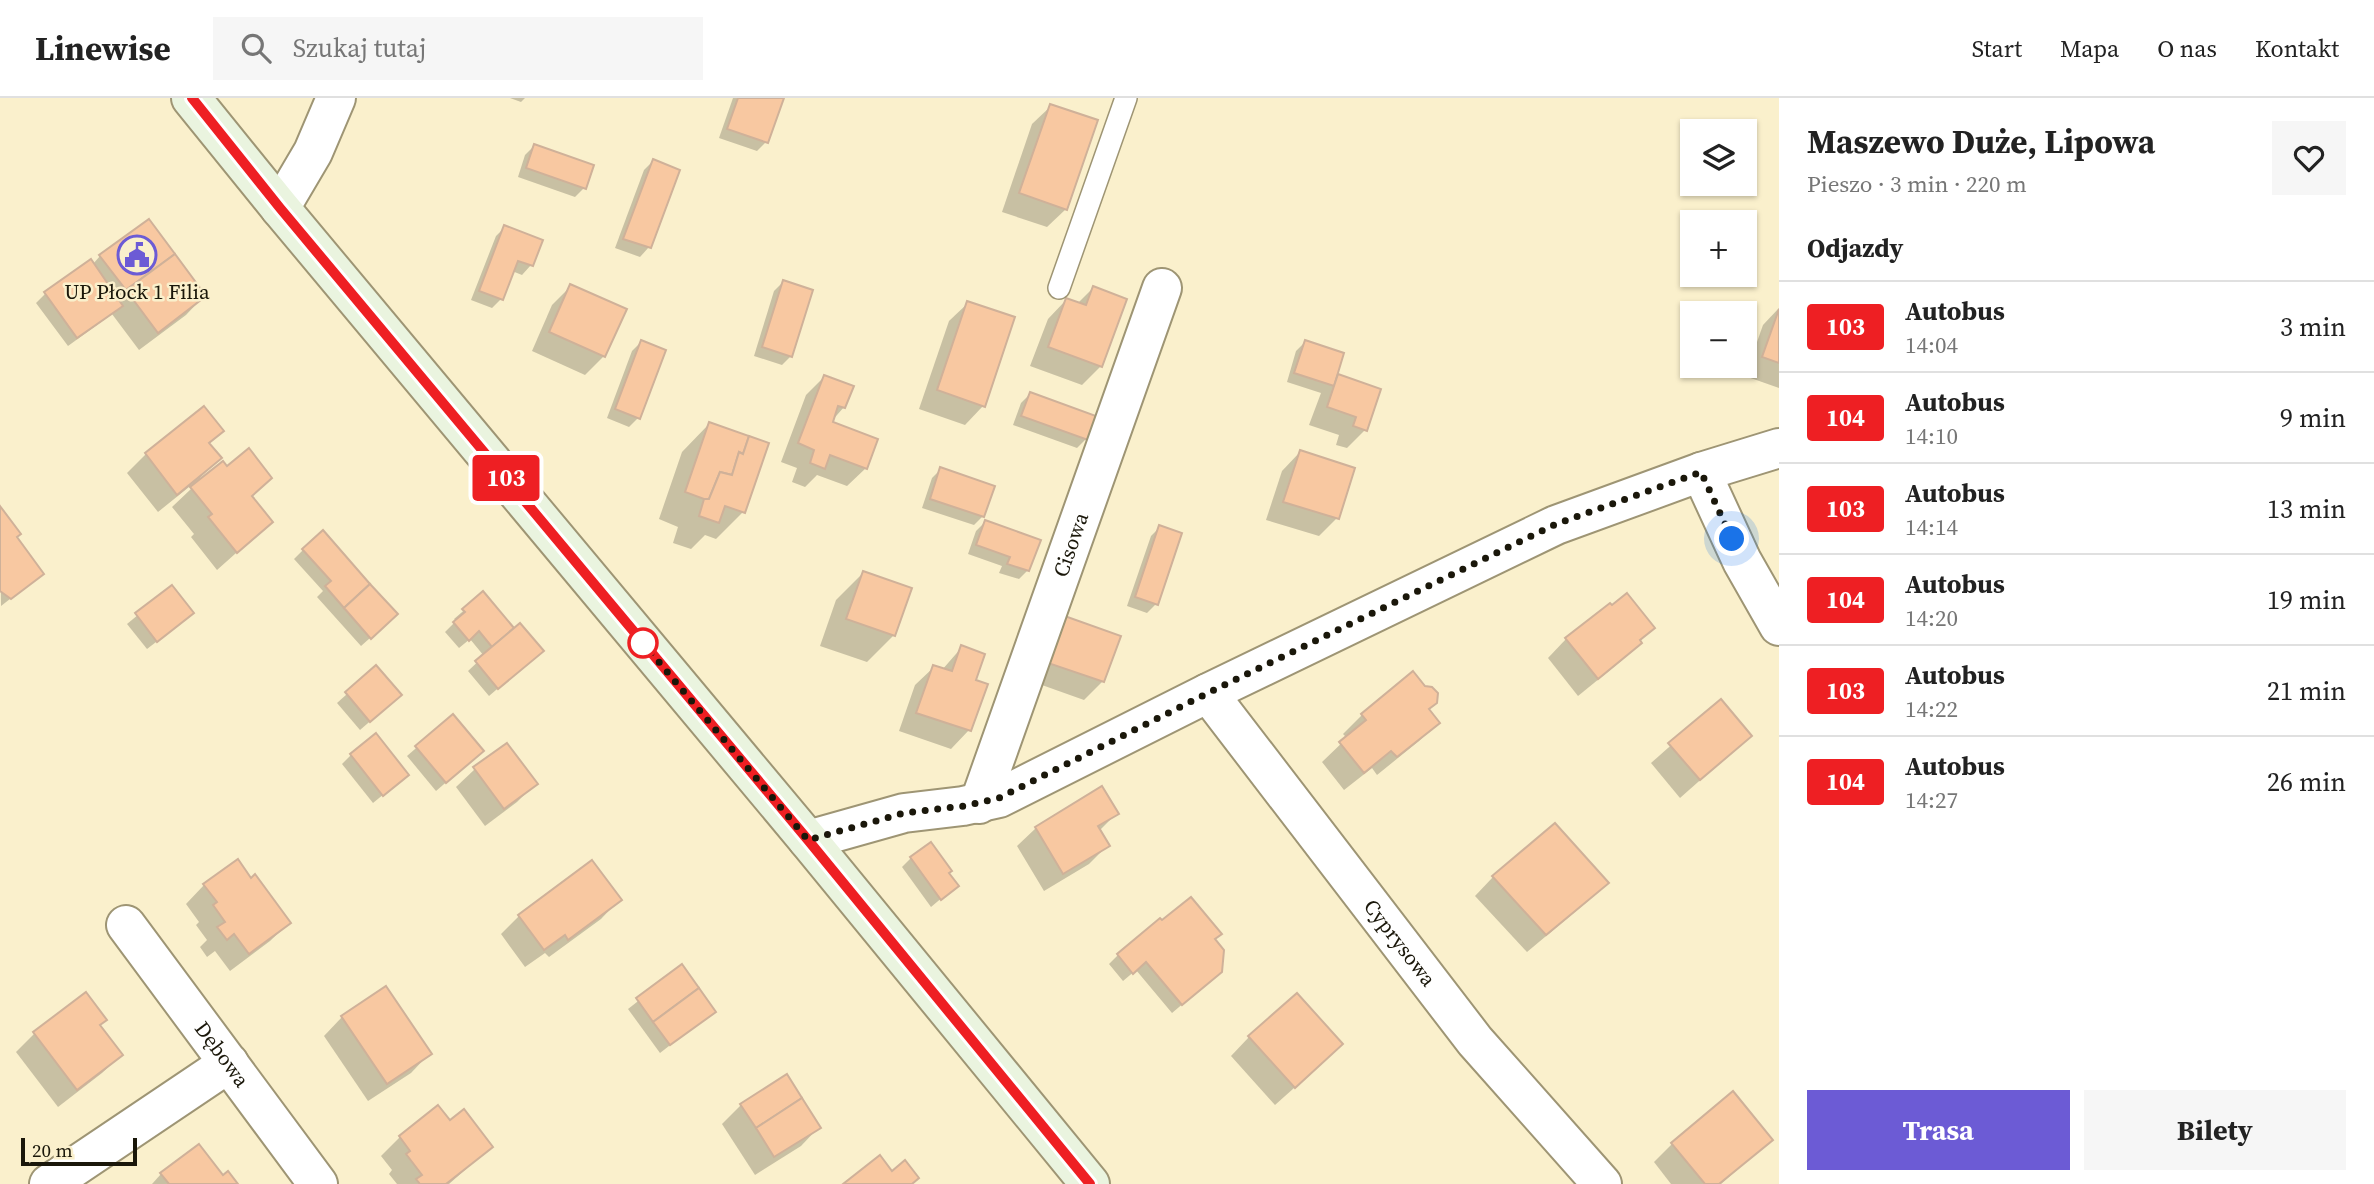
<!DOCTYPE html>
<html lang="pl">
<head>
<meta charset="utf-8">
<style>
  :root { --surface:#fff; --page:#f6f6f6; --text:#222; --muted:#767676; --line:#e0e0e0; --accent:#6c5bd5 }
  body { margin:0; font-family:"Source Serif 4",serif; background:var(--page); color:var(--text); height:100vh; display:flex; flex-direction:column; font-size:26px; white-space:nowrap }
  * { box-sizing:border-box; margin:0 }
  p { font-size:23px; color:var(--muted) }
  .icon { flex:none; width:38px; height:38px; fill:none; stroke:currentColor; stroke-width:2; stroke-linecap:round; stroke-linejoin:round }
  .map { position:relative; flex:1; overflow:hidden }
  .side { display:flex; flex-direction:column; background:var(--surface); width:595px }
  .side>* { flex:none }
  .badge { padding:0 14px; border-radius:5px; font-size:24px; line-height:46px }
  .controls { position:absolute; left:1680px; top:21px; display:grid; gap:14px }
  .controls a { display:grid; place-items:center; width:77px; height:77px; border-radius:0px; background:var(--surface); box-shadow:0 2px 5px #0004; font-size:35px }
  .scale { position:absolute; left:21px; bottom:18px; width:116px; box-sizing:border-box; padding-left:7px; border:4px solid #1a170a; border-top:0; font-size:19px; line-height:24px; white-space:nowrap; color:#1a170a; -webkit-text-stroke:5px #faf0cc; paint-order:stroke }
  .you { position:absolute; width:35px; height:35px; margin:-18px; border:5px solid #fff; border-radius:50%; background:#1a73e8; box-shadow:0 0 0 10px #1a73e833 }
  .map>.badge { position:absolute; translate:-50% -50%; box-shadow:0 0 0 4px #fff }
  h2 { padding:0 28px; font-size:26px; line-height:63px }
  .round { display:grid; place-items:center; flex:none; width:74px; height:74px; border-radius:0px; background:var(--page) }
  .headline { display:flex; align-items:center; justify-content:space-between; height:119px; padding:0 28px }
  h1 { font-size:33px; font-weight:700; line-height:52px }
  .action { display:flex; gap:14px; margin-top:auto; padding:14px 28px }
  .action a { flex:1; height:80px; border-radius:0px; background:var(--accent); color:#fff; font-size:28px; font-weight:700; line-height:80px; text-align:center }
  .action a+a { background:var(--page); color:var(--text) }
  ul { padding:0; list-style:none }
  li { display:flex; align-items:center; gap:21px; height:91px; padding:0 28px; border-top:2px solid var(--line) }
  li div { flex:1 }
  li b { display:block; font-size:26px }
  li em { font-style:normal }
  li .badge { min-width:77px; font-weight:700; text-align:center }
  header { display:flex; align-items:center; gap:42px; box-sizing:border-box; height:98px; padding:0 35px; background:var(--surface); border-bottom:2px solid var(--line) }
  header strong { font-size:33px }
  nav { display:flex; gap:38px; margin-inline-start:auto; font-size:24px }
  .search { width:490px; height:63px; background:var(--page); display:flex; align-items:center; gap:18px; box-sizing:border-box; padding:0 24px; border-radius:0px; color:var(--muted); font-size:26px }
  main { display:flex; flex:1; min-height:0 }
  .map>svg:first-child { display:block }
  .shadow { fill:#0003 }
  .building { fill:#f8c8a1; stroke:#cfb199; stroke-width:2 }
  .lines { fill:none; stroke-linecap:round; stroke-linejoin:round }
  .lane-casing { stroke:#9e9574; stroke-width:24 }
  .street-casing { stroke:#9e9574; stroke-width:42 }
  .secondary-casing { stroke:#9e9574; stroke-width:42 }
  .lane { stroke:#fff; stroke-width:21 }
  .street { stroke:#fff; stroke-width:38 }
  .secondary { stroke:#eaf4df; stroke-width:38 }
  .line-casing { stroke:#fff; stroke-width:16 }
  .line { stroke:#ee1f23; stroke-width:10 }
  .walk { stroke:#1a170a; stroke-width:7; stroke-dasharray:0 12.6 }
  .stop-dot { fill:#fff; stroke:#ee1f23; stroke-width:3.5 }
  .labels { text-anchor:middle; stroke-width:5; stroke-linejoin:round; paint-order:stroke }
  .poi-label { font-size:21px; fill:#1a170a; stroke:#faf0cc }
  .street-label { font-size:21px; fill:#1a170a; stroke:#faf0cc }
</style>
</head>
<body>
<header>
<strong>Linewise</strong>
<div class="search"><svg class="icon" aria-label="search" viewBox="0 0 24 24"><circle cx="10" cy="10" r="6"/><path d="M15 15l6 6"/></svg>Szukaj tutaj</div>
<nav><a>Start</a><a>Mapa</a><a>O nas</a><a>Kontakt</a></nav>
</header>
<main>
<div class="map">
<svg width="1779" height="1086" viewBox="0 0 1779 1086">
  <rect width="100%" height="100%" fill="#faf0cc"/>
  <g class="shadow">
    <path d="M510 0H525L521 4Z"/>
    <path d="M733 0H782L766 44 757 53 719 40Z"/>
    <path d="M1051 8 1066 111 1047 129 1002 114 1032 26Z"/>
    <path d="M534 48 584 90 575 99 518 79 525 57Z"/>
    <path d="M653 63 678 73 649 149 640 159 615 150 644 72Z"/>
    <path d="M505 129 541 143 531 167 522 177 512 173 501 201 492 210 471 202 496 138Z"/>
    <path d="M100 158 204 198 186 217 139 252 112 216 68 248 36 205 45 196 93 166Z"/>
    <path d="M783 184 791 258 782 267 754 258 774 193Z"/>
    <path d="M571 188 604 258 585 277 532 253 552 207Z"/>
    <path d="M1093 190 1101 268 1082 287 1030 268 1048 221 1066 202 1077 206Z"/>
    <path d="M968 205 983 308 965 327 919 311 949 223Z"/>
    <path d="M1779 210V290L1745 278 1763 227Z"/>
    <path d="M641 244 638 320 629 329 607 320 632 253Z"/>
    <path d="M1305 244 1335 277 1379 292 1365 332 1347 350 1336 347 1339 337 1309 327 1321 295 1287 284 1296 253Z"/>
    <path d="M824 279 844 309 830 325 866 370 847 388 817 377 805 389 792 384 797 370 781 364 806 297Z"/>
    <path d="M1030 296 1086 341 1077 350 1013 327 1021 305Z"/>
    <path d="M203 310 222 333 208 347 219 360 200 380 250 399 271 424 217 472 191 439 194 436 172 409 191 391 189 389 158 414 127 375 146 356Z"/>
    <path d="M709 326 743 414 716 441 705 437 691 451 673 445 678 429 659 421 682 354Z"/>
    <path d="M1300 354 1337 420 1319 438 1266 422 1282 373Z"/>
    <path d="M941 371 983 418 974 427 922 410 932 380Z"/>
    <path d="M0 411 15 440 42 476 1 508Z"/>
    <path d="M985 424 1028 472 1019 481 999 475 1002 468 968 456 976 433Z"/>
    <path d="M1160 429 1156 506 1147 515 1127 508 1151 438Z"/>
    <path d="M303 452 387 525 361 548 317 499 323 493 294 461Z"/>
    <path d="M863 475 894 537 867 564 820 548 836 502Z"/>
    <path d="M172 489 182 524 147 551 127 526Z"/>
    <path d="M483 496 514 533 532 561 489 598 468 573 484 558 470 541 459 550 445 534 456 523 454 521Z"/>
    <path d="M1653 530 1621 563 1578 598 1548 560 1566 541Z"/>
    <path d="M1041 537 1103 583 1084 602 1025 581Z"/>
    <path d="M962 549 974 583 986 587 969 632 951 651 899 633 915 587 934 569 942 572Z"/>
    <path d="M376 570 390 606 360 632 337 605Z"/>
    <path d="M1413 575 1427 612 1437 625 1419 643 1377 677 1372 670 1344 692 1322 664 1347 640 1343 636 1362 617Z"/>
    <path d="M1720 604 1750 638 1680 700 1651 665Z"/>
    <path d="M453 618 473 661 436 693 407 658Z"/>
    <path d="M351 657 407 677 373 705 342 666Z"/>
    <path d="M475 671 535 686 517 704 485 728 456 689Z"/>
    <path d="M1117 715 1099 733 1108 747 1089 766 1044 793 1017 748 1036 730Z"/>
    <path d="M911 760 947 775 956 788 931 809 902 769Z"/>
    <path d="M1493 779 1607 784 1588 803 1527 854 1475 798Z"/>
    <path d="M204 787 289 825 270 843 230 873 215 853 207 859 200 849 207 842 196 827 199 824 186 806Z"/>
    <path d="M619 802 601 821 549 859 545 855 525 869 501 836 519 818Z"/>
    <path d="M1213 842 1211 882 1172 915 1136 872 1123 883 1109 866 1118 857Z"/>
    <path d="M682 869 714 913 660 955 628 911Z"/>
    <path d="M342 919 429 956 411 975 368 1003 324 938Z"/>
    <path d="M98 928 121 957 102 975 58 1009 16 954 35 935Z"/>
    <path d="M1249 939 1322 965 1275 1007 1231 958Z"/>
    <path d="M786 978 819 1029 801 1048 755 1077 722 1026 741 1007Z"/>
    <path d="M438 1009 449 1024 491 1049 449 1086H397L389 1076 392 1072 381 1058 400 1039Z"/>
    <path d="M1771 1042 1721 1086H1671L1654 1064 1672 1046Z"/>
    <path d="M161 1076 223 1080 236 1086H152Z"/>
  </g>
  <g class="building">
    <path d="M738 0H784L768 45 727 31Z"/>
    <path d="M1050 6 1098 22 1067 112 1019 95Z"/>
    <path d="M534 46 594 67 586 91 526 70Z"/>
    <path d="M653 61 680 72 651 150 623 141Z"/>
    <path d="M149 121 175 156 126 192 99 157Z"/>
    <path d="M504 127 543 142 533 168 518 163 503 202 479 193Z"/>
    <path d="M175 156 206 198 158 235 126 192Z"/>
    <path d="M91 161 123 208 77 240 44 194Z"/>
    <path d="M783 182 813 192 792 259 762 249Z"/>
    <path d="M570 186 627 211 605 259 549 234Z"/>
    <path d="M1093 188 1127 201 1102 269 1048 249 1066 200 1086 207Z"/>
    <path d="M967 203 1015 219 985 309 937 292Z"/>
    <path d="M1779 211V265L1762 259Z"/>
    <path d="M641 242 666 252 640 321 615 311Z"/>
    <path d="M1305 242 1344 255 1334 288 1294 275Z"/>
    <path d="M1338 276 1381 291 1367 333 1353 328 1356 319 1327 309Z"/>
    <path d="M824 277 854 288 845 310 838 308 833 324 878 341 867 371 830 357 825 371 810 365 814 352 798 345Z"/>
    <path d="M1030 294 1096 318 1088 342 1021 318Z"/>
    <path d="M204 308 224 333 209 345 222 360 177 397 145 355Z"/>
    <path d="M709 324 749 338 743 356 739 354 732 377 720 374 709 401H704L685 394Z"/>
    <path d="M749 338 769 345 745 415 725 408 719 425 699 418 704 401H709L720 374 732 377 739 354 743 356Z"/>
    <path d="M249 350 272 380 252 398 273 424 237 455 208 419 212 416 190 389 223 363 227 368Z"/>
    <path d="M1300 352 1355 370 1339 421 1283 404Z"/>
    <path d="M940 369 995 388 984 419 930 401Z"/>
    <path d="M0 408 21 436 17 439 44 476 11 501 0 493Z"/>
    <path d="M985 422 1041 442 1029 473 1007 466 1010 459 976 447Z"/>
    <path d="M1159 427 1182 435 1158 507 1135 499Z"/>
    <path d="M323 432 370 486 344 510 325 488 331 483 302 451Z"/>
    <path d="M863 473 912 490 895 538 846 521Z"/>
    <path d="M370 486 398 516 371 541 344 510Z"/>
    <path d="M172 487 194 515 157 544 135 515Z"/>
    <path d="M483 493 514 530 492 549 479 533 469 543 453 524 465 514 462 511Z"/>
    <path d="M1627 495 1655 530 1640 542 1642 545 1598 581 1565 540 1610 505 1612 507Z"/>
    <path d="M1059 516 1121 538 1104 584 1042 563Z"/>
    <path d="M520 525 544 553 498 591 475 563Z"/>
    <path d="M961 547 985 556 976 582 988 586 971 633 916 615 933 567 952 573Z"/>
    <path d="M376 567 402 597 370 624 345 594Z"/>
    <path d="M1413 573 1425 588 1432 589 1438 595 1437 605 1429 611 1440 625 1397 659 1391 653 1364 675 1339 644 1366 622 1361 616Z"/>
    <path d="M1721 601 1752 638 1700 682 1668 645Z"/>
    <path d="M453 616 484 653 446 685 415 648Z"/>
    <path d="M376 635 409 677 383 698 350 656Z"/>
    <path d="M507 645 538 686 504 711 473 669Z"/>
    <path d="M1102 688 1119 716 1098 728 1110 748 1063 776 1035 729Z"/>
    <path d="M1555 725 1609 785 1546 837 1492 778Z"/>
    <path d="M931 744 952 773 949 775 959 788 941 802 910 759Z"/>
    <path d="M238 761 251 780 255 776 291 825 249 856 234 836 227 842 217 829 225 824 213 807 217 804 203 786Z"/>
    <path d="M592 762 622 802 568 842 565 837 544 852 518 817Z"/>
    <path d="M1191 799 1222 836 1215 841 1224 852 1222 874 1182 907 1146 864 1133 876 1117 856 1160 820 1162 822Z"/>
    <path d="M682 866 699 890 653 924 636 900Z"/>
    <path d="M386 888 432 956 387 986 341 918Z"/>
    <path d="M699 890 716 914 670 947 653 924Z"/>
    <path d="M86 894 107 922 100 927 123 957 77 992 33 934Z"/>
    <path d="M1297 895 1343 946 1295 990 1248 938Z"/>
    <path d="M787 976 802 1000 756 1030 740 1006Z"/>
    <path d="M1733 993 1773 1042 1719 1086H1705L1671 1045Z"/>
    <path d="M802 1000 821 1030 774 1059 756 1030Z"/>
    <path d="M438 1007 450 1022 464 1011 493 1049 446 1086H420L416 1081 422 1077 406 1056 410 1053 399 1038Z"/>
    <path d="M199 1046 223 1077 228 1073 238 1086H169L160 1075Z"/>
    <path d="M880 1057 892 1073 905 1062 919 1080 912 1086H843Z"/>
  </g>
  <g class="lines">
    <defs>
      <path id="lane" d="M1059 190 1126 0"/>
      <g id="street">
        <path d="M280 110 313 54 336 0"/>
        <path d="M1701 374 1742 463 1779 528"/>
        <path id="s1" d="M1208 595 1475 943 1602 1086"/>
        <path id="s2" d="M979 706 1162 190"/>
        <path d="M808 742 904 715 963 708 999 700 1208 595 1556 427 1701 374 1779 350"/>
        <path id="s3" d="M126 827 318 1086"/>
        <path d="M49 1086 229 965"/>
      </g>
      <path id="secondary" d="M191 0 280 110 808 742 1090 1086"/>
    </defs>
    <use href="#lane" class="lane-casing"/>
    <use href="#street" class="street-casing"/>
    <use href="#secondary" class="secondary-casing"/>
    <use href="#lane" class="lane"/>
    <use href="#street" class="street"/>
    <use href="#secondary" class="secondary"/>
  </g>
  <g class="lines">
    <defs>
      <path id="line" d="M192 0 280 110 808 742 1090 1086"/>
    </defs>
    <use href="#line" class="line-casing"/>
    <use href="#line" class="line"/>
    <path class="walk" d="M643 545 808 742 904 715 964 708 999 700 1208 595 1556 426 1701 374 1732 441"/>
  </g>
  <defs>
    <symbol id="civic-ring" viewBox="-11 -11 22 22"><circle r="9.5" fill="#faf0cc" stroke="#6c5bd5" stroke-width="1.5"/><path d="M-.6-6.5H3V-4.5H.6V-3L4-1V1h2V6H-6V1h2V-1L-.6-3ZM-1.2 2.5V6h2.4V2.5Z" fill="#6c5bd5"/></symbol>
  </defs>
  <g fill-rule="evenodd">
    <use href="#civic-ring" x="115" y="135" width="44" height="44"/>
  </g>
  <circle class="stop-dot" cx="643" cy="545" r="14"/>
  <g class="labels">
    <g class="poi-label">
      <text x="137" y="201">UP Płock 1 Filia</text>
    </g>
    <g class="street-label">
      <text dy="7" stroke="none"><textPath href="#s2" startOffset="275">Cisowa</textPath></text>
      <text dy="7" stroke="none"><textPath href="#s1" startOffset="315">Cyprysowa</textPath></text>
      <text dy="7" stroke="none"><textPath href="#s3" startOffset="161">Dębowa</textPath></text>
    </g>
  </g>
</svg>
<div class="controls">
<a><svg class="icon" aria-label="layers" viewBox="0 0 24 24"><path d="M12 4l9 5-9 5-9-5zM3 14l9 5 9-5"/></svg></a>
<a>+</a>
<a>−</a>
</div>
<div class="scale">20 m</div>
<div class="you" style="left:1732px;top:441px"></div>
<b class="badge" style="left:506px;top:380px;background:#ee1f23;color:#fff">103</b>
</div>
<section class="side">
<div class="headline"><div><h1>Maszewo Duże, Lipowa</h1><p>Pieszo · 3 min · 220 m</p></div><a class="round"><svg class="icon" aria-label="heart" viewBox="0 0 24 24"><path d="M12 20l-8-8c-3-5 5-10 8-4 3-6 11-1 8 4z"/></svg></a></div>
<h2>Odjazdy</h2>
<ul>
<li><span class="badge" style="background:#ee1f23;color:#fff">103</span><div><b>Autobus</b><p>14:04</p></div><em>3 min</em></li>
<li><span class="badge" style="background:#ee1f23;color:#fff">104</span><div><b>Autobus</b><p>14:10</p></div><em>9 min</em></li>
<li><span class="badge" style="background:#ee1f23;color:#fff">103</span><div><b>Autobus</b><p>14:14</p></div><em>13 min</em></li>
<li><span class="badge" style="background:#ee1f23;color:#fff">104</span><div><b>Autobus</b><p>14:20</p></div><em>19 min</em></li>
<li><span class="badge" style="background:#ee1f23;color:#fff">103</span><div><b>Autobus</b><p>14:22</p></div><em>21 min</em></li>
<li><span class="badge" style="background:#ee1f23;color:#fff">104</span><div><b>Autobus</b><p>14:27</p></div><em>26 min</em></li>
</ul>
<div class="action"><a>Trasa</a><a>Bilety</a></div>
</section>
</main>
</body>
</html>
